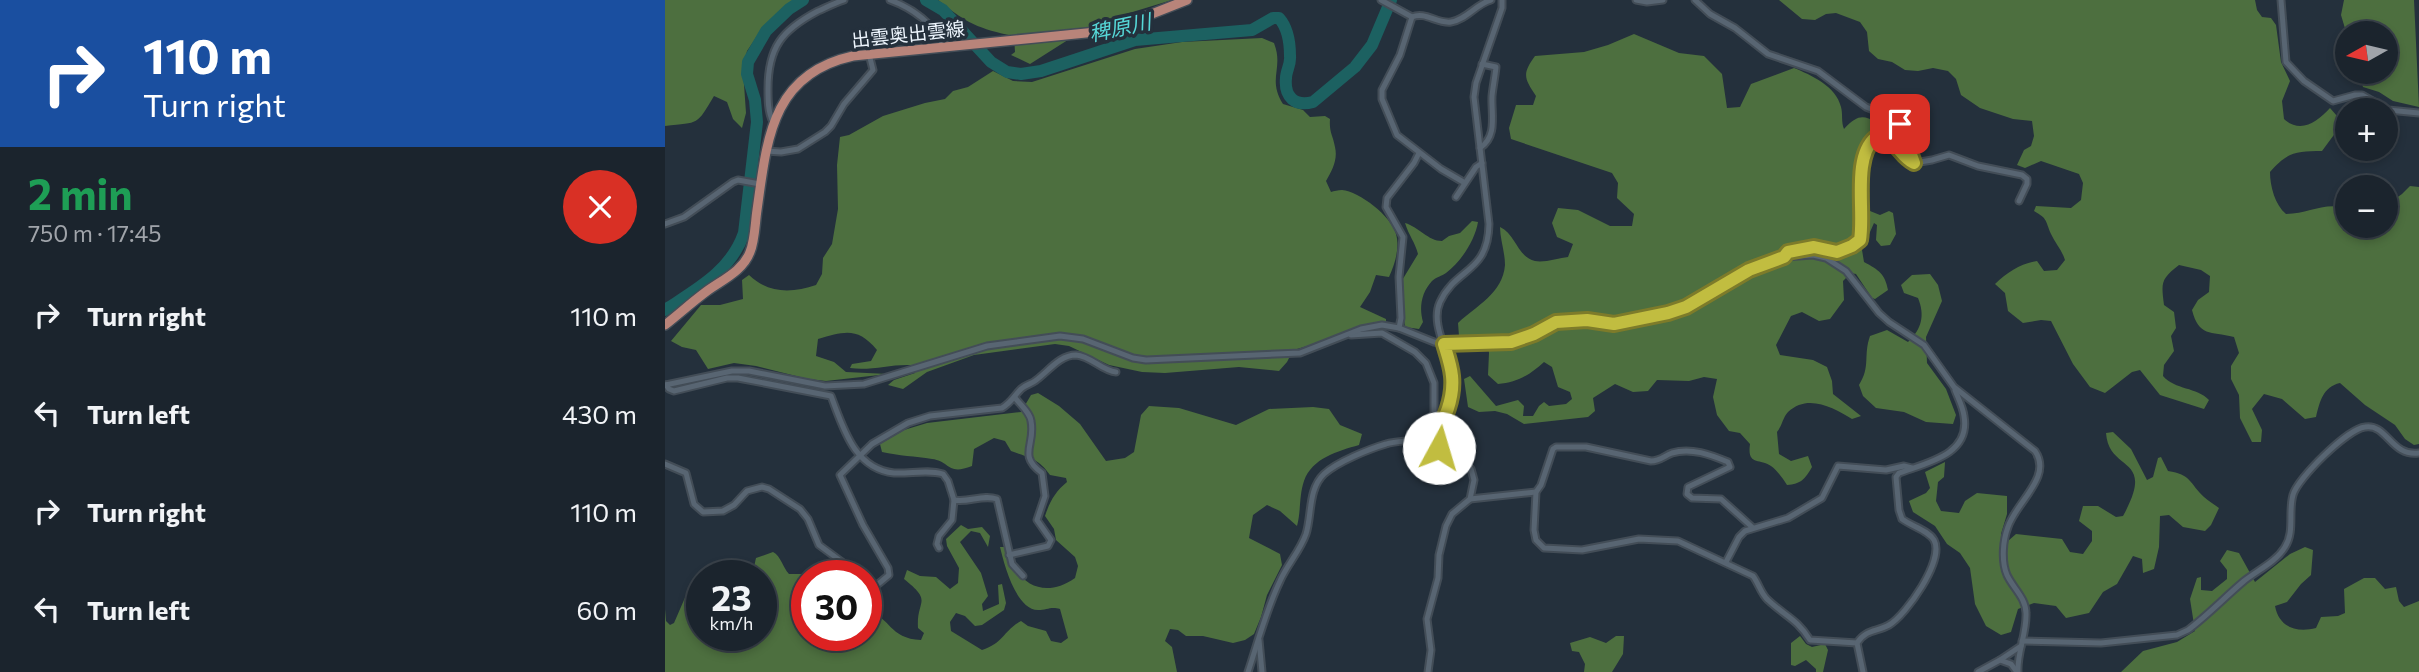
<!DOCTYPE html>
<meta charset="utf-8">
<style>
body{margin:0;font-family:Commissioner,"Noto Sans JP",sans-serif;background:#283039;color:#f1f3f6;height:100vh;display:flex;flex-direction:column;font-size:26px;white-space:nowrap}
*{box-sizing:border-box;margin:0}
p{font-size:23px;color:#a0a4aa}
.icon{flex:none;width:38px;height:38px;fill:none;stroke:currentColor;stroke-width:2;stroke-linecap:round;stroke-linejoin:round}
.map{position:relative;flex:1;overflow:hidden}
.details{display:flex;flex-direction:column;background:#1b242d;width:665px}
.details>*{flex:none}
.top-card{background:#1a4fa0;color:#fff;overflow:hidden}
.needle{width:46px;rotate:262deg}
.tools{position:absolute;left:1670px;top:21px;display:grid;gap:14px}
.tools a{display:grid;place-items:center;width:63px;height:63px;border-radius:50%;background:#1b242d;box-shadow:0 4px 10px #0003,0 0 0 2px #394149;font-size:35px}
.speed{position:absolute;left:21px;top:560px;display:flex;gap:14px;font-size:35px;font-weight:700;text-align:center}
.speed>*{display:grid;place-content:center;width:91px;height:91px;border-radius:50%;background:#1b242d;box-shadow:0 4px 10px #0003,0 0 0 2px #394149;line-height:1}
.speed small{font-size:18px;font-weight:400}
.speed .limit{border:10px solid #d22;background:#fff;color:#111}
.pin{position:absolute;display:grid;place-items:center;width:60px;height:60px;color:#fff;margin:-30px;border-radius:14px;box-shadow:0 4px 10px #0006}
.me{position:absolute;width:77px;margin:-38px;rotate:6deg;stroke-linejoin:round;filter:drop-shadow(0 0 5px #0008)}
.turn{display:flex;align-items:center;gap:24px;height:147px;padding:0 28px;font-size:32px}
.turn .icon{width:91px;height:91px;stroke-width:2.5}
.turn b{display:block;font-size:49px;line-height:60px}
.round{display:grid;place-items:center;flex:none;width:74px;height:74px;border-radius:37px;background:#283039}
.summary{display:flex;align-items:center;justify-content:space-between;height:119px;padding:0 28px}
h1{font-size:42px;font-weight:700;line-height:52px;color:#1e9e55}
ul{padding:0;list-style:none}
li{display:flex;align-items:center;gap:21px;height:98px;padding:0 28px}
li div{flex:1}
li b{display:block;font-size:26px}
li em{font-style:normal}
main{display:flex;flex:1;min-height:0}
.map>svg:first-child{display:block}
</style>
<main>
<section class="details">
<div class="top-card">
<div class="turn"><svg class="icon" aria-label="right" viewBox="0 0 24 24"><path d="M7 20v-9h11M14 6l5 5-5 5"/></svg><div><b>110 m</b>Turn right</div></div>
</div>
<div class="summary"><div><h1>2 min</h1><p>750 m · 17:45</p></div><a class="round" style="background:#d93025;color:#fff"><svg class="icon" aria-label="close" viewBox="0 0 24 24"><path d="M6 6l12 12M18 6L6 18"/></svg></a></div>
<ul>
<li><svg class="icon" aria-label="right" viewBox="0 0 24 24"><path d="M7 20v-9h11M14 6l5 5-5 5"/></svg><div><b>Turn right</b></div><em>110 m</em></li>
<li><svg class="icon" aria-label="left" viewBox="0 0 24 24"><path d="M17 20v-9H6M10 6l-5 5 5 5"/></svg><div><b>Turn left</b></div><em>430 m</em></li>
<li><svg class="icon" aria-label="right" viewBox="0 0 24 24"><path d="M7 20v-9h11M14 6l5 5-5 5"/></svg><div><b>Turn right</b></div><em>110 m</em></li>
<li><svg class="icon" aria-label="left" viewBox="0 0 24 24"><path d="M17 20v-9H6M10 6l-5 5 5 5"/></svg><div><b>Turn left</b></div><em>60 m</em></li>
</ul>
</section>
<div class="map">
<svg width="1754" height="672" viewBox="0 0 1754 672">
<rect width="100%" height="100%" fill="#24303c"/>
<g fill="#4d6f3f">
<path d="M0,0H130L99,26L82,51L78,70L81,113L77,128L68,119L62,102L49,96C31,126 35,122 0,126Z"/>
<path d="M273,0H507L428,24L365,64L346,55L350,52L349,36C314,29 301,23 273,0Z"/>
<path d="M1114,0H1590L1592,10L1597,17L1606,18L1611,25L1616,62L1625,81L1617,101L1619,119C1636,134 1652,122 1665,108L1672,116L1674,128L1657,151C1632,151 1622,152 1605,172C1605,186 1610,205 1621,214C1644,214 1657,202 1682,208V226H1720V206L1737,194L1745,186L1754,187V444L1749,445L1740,439L1730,425L1700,405L1675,383C1658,387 1655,401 1651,417L1640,419L1617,399L1599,394L1587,409L1597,430L1596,442H1587L1575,418L1574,395L1566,379V366L1574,353L1569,337C1545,331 1534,337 1527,310L1533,300L1544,292L1545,276L1536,270L1514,265C1496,279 1496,282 1499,305L1509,312L1511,328L1506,336L1509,351L1499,365L1498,376C1510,390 1532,387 1544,400L1539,409L1495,395L1475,370L1467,372L1440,393L1425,387L1408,364L1386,321L1376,320L1358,323L1343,311L1340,293L1330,284C1343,272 1355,264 1372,261L1379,271L1392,270L1400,260C1397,250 1390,243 1386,234C1380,220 1383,219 1369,211L1371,206L1406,208L1416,200L1418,183L1414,174L1376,161L1360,168L1352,165L1359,150L1366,146L1369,136L1367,121L1348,119L1315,108L1296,95L1291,79L1283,71L1268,68L1253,71L1240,70L1227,62L1213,59L1204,51L1202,32L1195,22L1171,13L1161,14L1150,20L1137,19Z"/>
<path d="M1679,0H1749L1754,107L1728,101L1714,92L1698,87L1693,72H1720V33H1682V35L1676,15Z"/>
<path d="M969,34L1014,53L1039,56L1057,74L1062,108L1075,107L1086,84L1129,68C1146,75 1171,86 1176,107C1178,114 1176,122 1179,129C1199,107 1204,121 1228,132L1227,138H1208L1199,144L1193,188L1205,211L1215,215L1224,211L1228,213L1231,234L1225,245L1216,246L1211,240L1212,225L1209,223L1197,250L1199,262C1214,270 1220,274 1223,290L1210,299L1207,298L1191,274L1186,273L1178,281L1179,300L1165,319L1154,321L1137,312L1126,316L1111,345L1115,355L1148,360L1162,367L1167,381L1168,394L1196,416L1187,419C1169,408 1143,393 1123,412C1118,417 1117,426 1112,432L1114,454L1126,461L1143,456L1147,467C1140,479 1136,484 1122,485C1118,479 1112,470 1106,466C1094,458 1082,466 1085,444L1075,433L1064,431L1052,415L1048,397L1052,379L1039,377L1024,381L992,380L983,391L968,392L950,384L928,398L930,411L923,417L859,424L842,414L830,411L814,412L803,407L799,379L805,376L831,406L853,400L859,406L858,416H868L874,406L879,402L884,406L901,404L907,399L905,392L893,387L887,367L879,362C866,374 852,383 833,384L823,375L824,353L822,338L794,336L793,323C811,306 838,293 840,265C840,252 835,239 835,227C851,234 852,257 870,261C879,263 894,258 903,257L908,244L892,237L887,223L893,208L913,210L945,226H967L969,214L952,198L953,183L947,173L846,139L844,128L851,105H868L871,96C859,78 857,74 870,56L919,52L943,45Z"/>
<path d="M597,38L609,43C619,69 602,78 618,104L638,110L645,117L660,116L665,119C664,133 668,135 670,147C673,160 667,170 661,181L666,192C669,191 673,190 677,190C694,191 727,217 731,234C735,248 730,264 724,277L711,275L705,292L695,307L721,319V323C688,324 660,343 628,350L622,362L614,371L574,367L500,373L477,372L444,365L404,346L390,344L309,355L262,372L238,389L223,385L229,380L250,373L246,365C225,364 206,371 185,368L187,364L206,361L212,350C193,327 180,331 153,339L151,356L169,362L181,372L223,374L161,381L143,379L91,366L69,363L43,369L31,350L17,347L6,341L36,305H55L78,299L77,280L84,275C104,294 127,293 151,285L157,274L158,258L167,244L173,209L172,165L175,137L184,135L218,116L260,103L280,99L288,91L303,87L328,71L348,81L367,82L470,49L517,42Z"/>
<path d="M807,221L813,222C810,240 796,262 781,273C777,276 771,277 767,281C756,293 754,308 758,322L754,329L740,327L736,297V282L753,254C750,242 744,236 740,223C754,227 763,241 777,241L784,236L795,233Z"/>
<path d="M1265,274L1273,285L1277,301L1261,337L1262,363L1281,389L1291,415L1288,424L1261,422L1239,412L1211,408L1198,396L1194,385C1206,366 1198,356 1205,336L1222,330L1243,342C1257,329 1260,315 1253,298L1239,293L1236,285L1247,275Z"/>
<path d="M373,393L394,406L415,424L441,461L460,458L469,452L476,415L484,406L514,408L571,425L604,409L648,407L664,409L675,425L697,434L694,445C673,451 647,458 639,481C634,495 636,512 632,526L615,511L602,505L588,515L584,538L615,554L617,565L602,595L596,617L589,634L580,640L568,643L538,636H521L513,630L505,629L500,641L507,647L512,672H0V609L1,621L5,625L9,623L22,593L37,581V635H96V576H87L91,558L108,552C116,556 118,568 124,574H145L151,576H142V635H201V610C225,616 224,639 256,640L259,633L253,628C251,599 269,603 239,579L242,570L255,576L271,577L285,589L293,583L294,568L282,546L281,539L296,525L303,529L317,527L325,536L323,547L315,533L306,531L295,542L316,573L323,596L317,604L318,611L334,604L333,585L337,584L341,603L339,610L317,625L310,626L300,616L291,613L285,622L286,631L317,650C339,643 338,631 356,621L363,626L381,631L386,641L396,643L403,638L395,609C386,606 382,610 373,610C351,610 339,564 335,547H340C350,582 377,601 410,578L413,566L410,557L391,540L389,529L380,516C385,501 390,492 402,482L401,478L385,475C373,458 364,458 346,451L340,441L329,438L309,449L307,466C282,476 285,461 267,459C250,456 234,456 217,452L215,444L239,430L262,423L356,412L366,395Z"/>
<path d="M1448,432L1466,449L1482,480L1488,477L1493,458L1496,457L1503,471C1526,474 1525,484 1539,497C1543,501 1549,504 1554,508L1546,525L1540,531L1518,527L1504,515L1495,516L1494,547L1489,569L1478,573L1477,559L1468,556L1452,584L1438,592L1424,613L1401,618L1391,606L1369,603L1353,609L1346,632L1336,635L1321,626L1310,604L1305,568L1295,553L1282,544L1270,526L1248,512L1244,501L1261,493L1265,488L1260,472L1280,462L1279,477L1273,482L1271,501L1276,511L1294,513L1300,501L1312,493L1342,496V514L1336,534L1343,541L1351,534L1397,539L1405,552L1418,554L1427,541V531L1414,521L1418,506H1433L1451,517L1458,516C1492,454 1444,474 1441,433Z"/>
<path d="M1640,547L1648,550L1646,575L1636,584L1622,602L1610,606C1614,627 1631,633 1651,628L1656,617L1673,616L1680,613L1679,589L1699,578H1710L1720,589L1731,587L1734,601L1739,607L1754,601V672H1456L1478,651L1512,642L1530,631L1525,599L1532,578L1536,577V590L1547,591L1562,579V570L1555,561L1562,550L1574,553L1590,582L1625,554Z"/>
<path d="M951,636H959L958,654L947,672H919L920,664L914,652L907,651L905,643L925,637L941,643Z"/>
<path d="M1135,636L1141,644L1147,647L1160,644L1163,650L1158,672H1151V669L1141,660L1130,666L1126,665V643Z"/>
</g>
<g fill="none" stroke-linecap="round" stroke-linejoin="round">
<g stroke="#1c6161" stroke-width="12">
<path d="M261,0L278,10L326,62L342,72L356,74L376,71L470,40L587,30L608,18H614C623,28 625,43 625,56C626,64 621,71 621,78C619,97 630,107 648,102L690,67L707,45L726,0"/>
<path d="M0,310C32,289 66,271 79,233L92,122L90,100L82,74L83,62L101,31L124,9L138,0"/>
</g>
<defs>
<g id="street">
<path d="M225,0C247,8 270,24 279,47"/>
<path d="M716,0L747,17C760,11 772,24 786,22C801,20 811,4 826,0"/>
<path d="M971,0L982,2L998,0"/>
<path d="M1030,0L1045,14L1070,28L1103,54L1153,71L1201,107L1231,119L1235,124L1236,133L1246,150L1249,163"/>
<path d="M1616,0L1621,62L1639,81L1668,101L1690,95H1697L1723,110L1754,113"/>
<path d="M747,17L735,55L717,90V99L732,135L776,169L800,183"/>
<path d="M108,122C103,112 103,100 103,89C103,47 117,30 153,11C162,7 170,3 179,0"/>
<path d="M815,148C833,136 826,114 827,96C828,86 830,77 831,67L817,64"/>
<path d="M101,151L116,152L133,149L160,132L166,126L179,104L208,70L204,54"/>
<path d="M791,197L811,167L817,163"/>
<path d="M0,224L19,217L68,182L73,180L95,184"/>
<path d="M1119,257C1133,240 1152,253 1169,252C1179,252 1188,246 1195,240L1199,153L1203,144L1210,138L1228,142L1244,160L1249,163L1267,160L1284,155L1313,166L1357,175L1362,179V184L1354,201"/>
<path d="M734,328L736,318L734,277L738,237L721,207L722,198L749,163L754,153"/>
<path d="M686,335L717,333L750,352L761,363L769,383V419L765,437L783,454L800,463L806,469L809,480L805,499L787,514L781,526L774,555L773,578L762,619L766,650L763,672"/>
<path d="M0,385L67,371H84L160,386L199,384L322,346L395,336L418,339L468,358L481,360L635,353L696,329L717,325L734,328L769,342L788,345L846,342L869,334L891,322L922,320L949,323L1003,313L1021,307L1098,263L1119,257L1148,255L1161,258L1181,271L1214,313L1224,322L1259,345L1289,387L1370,451C1388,477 1351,502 1343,527C1338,540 1336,561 1342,575C1348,588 1361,598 1361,613C1362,633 1352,652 1353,672"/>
<path d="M1,385L4,389L9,391L62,378H73L166,396C178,427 189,469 229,473C245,474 263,469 278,474L283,481L289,500C303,503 318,494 332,499L347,564L358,576"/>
<path d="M0,464L21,473L29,504L38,512L58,511L69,505L82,491L97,487L104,489L135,509L143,519L154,545L196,576"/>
<path d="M805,499L871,492"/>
<path d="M1087,527L1056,499L1027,498L1022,494L1023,487L1065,467L1063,462C1046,455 1026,447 1007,453C999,456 995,461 986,461L921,447H891L888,449L876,485L871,492L869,530L871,540L879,548L917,550L974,539L1013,541L1088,576C1094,584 1096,594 1103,600C1121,617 1131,618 1145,640L1192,643"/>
<path d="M274,548L272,544L274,536L287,520L289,500"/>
<path d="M344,555L383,546L386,540L372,520L380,496L377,473C352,455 371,445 366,421C365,413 356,405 350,398"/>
<path d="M1061,562L1074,537L1080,531L1123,518L1157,498L1173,466L1221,470L1239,466L1247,468"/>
<path d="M201,581L212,585L224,575L223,568L198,525L175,475L207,444L243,423L265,416L337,408C346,403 349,396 356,389C360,385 366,384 370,381C383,372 394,355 411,355C426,356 437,371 451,372"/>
<path d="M594,640L597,672"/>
<path d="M1357,641L1436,643L1512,635L1523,630C1543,615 1560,597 1579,581C1593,570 1611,562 1620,547C1630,532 1623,512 1628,495C1632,479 1682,429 1700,427C1722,423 1726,457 1754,453"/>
<path d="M1335,660L1356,646"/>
<path d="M583,672C593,642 601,610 615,581C622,565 635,551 641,534C647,515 643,489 659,474C672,462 704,449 721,444C739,438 765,445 775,426C783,411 789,392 787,375C784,352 765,324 775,302C791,267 823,274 824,224L809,97L811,83L837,8V0"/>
<path d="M1198,672L1192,643C1201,629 1212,632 1224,625C1241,615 1280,560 1269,540C1263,530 1246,526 1237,519L1234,510L1231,477L1234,473C1261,463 1306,455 1299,416C1298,407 1293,398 1290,390"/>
<path d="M1313,672L1335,660L1346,664L1352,672"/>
</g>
<path id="primary" d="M0,325C14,314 27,302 42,291C57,280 78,271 85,252C90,240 90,223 92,210C102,140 106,74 188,56L431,32L464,23L522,0"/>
</defs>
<use href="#street" stroke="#434d57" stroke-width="9"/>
<use href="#primary" stroke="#434d57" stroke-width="12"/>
<use href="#street" stroke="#586572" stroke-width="5"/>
<use href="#primary" stroke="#b8847a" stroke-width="9"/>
</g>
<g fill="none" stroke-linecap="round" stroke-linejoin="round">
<defs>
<path id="route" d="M774,448L765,436C781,425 789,395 787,376C786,365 782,354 779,344L846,342L869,334L891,322L922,320L949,324L1003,313L1021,307L1084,270L1119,257L1123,252L1149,247L1172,252L1187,246L1195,240C1200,211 1187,158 1210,138C1236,141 1232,154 1249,163L1235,124"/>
</defs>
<use href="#route" stroke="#7d7b2a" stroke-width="18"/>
<use href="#route" stroke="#c1bd40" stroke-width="12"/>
</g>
<g text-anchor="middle" stroke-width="7" stroke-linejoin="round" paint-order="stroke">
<g font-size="19" fill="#ecf4fc" stroke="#24303c">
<text transform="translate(243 34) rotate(-6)" y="7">出雲奥出雲線</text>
</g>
<g font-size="21" font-style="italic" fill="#56d8d8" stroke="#24303c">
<text transform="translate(455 28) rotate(-12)" y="7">稗原川</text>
</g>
</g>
</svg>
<div class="tools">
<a><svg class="needle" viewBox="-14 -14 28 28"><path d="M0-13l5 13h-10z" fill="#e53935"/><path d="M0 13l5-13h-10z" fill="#a0a4aa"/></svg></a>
<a>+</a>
<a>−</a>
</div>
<div class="speed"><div>23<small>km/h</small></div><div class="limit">30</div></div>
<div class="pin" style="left:1235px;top:124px;background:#d93025"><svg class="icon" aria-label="arrive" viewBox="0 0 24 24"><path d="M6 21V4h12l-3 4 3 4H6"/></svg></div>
<svg class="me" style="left:774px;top:448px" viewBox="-20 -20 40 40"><circle r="19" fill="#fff"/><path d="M0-13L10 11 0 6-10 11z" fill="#c1bd40"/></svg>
</div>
</main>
